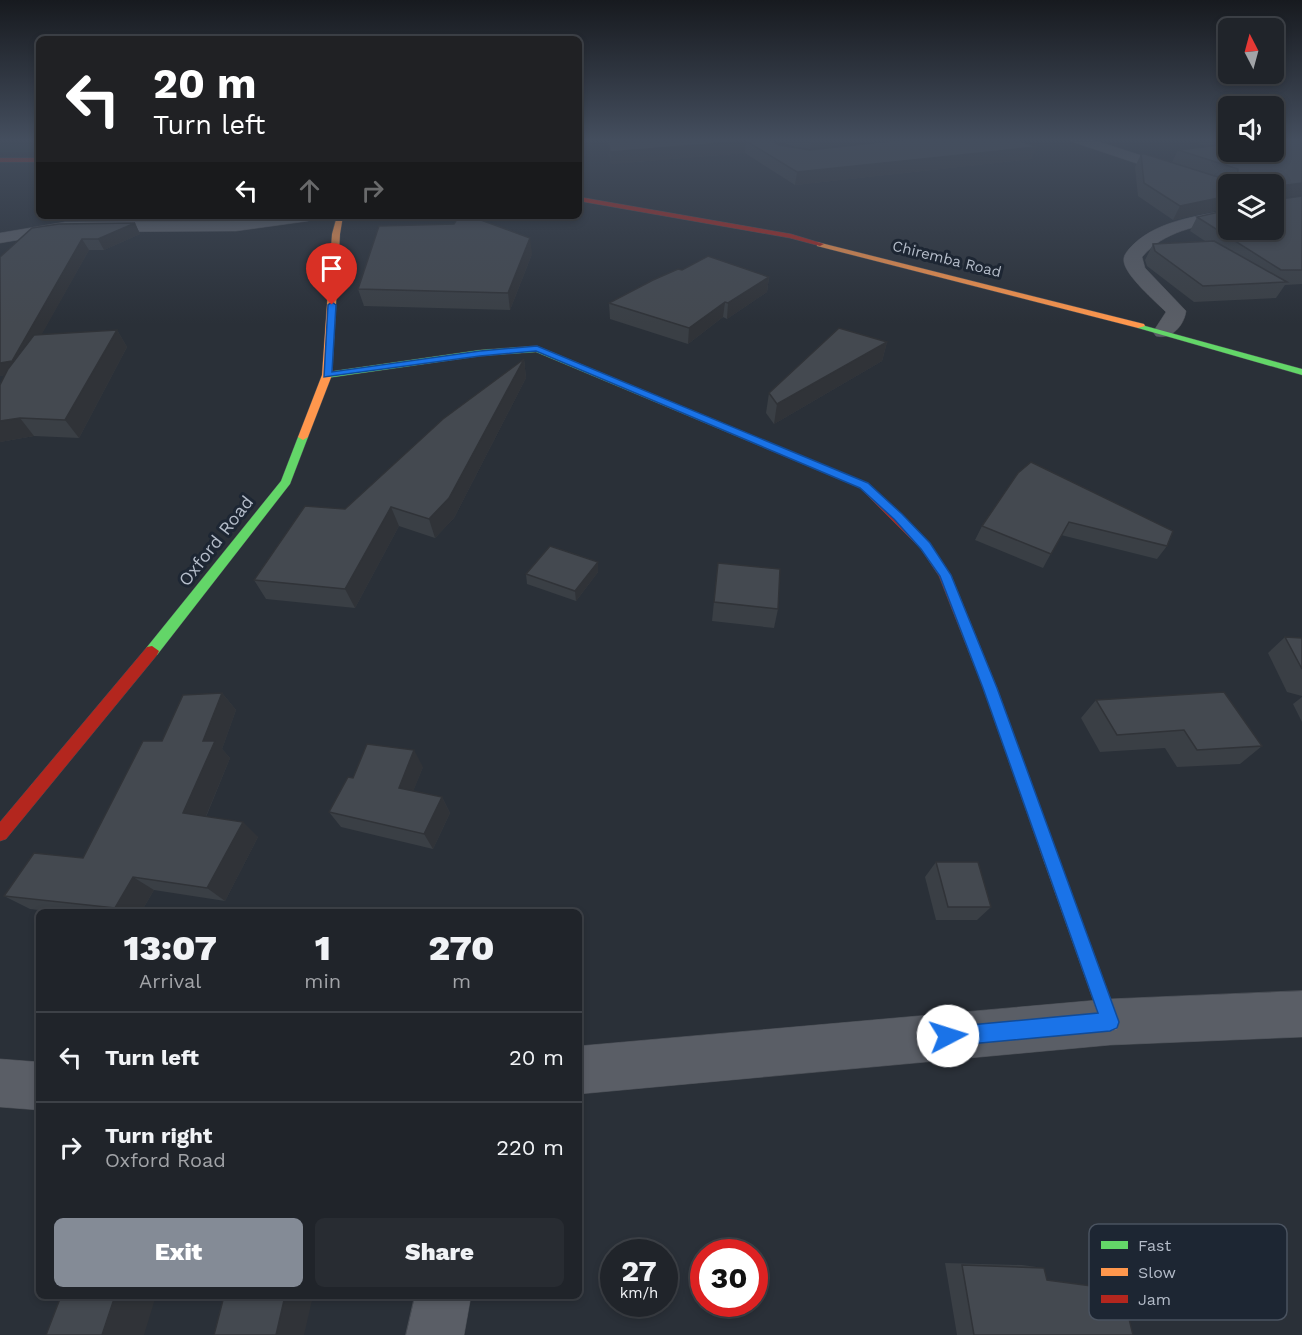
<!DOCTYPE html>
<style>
body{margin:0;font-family:"Work Sans",sans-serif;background:#282c32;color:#f1f3f6;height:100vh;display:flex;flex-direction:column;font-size:22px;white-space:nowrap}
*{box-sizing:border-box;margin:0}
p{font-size:20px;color:#a2a4a8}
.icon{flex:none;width:33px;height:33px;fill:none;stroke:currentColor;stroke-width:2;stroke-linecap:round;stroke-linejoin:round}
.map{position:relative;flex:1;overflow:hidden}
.panel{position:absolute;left:36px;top:909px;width:546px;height:390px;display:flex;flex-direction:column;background:#20242a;border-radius:9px;box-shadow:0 3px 9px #0003,0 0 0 2px #3d4147}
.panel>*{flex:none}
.hud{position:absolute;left:36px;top:36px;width:546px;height:183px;border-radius:9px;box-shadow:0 3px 9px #0003,0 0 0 2px #3d4147;background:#202124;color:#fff;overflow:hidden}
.needle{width:39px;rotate:354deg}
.fabs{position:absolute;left:1218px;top:18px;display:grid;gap:12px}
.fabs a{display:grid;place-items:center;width:66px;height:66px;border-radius:9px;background:#20242a;box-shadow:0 3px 9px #0003,0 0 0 2px #3d4147;font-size:30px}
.speed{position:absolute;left:600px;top:1239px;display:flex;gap:12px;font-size:30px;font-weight:700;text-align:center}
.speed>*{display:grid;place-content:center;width:78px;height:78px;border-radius:50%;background:#20242a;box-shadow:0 3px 9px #0003,0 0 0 2px #3d4147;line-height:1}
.speed small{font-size:15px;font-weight:400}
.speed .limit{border:9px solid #d22;background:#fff;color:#111}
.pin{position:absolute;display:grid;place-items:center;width:51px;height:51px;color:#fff;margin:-62px -26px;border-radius:50% 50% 50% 0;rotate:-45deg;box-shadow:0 0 6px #0007}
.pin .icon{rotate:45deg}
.me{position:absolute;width:66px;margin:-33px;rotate:85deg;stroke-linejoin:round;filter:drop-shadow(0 0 4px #0008)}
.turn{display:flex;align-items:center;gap:21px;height:126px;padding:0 18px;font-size:27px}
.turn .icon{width:78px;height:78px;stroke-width:2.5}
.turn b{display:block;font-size:42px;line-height:51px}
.lanes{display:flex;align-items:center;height:57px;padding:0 18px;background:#0003;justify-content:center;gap:30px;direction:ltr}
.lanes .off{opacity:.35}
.eta{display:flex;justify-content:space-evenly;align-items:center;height:102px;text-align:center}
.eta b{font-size:36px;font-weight:800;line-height:42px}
.cta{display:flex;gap:12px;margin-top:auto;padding:12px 18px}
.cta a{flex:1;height:69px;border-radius:9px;background:#848b96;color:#fff;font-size:24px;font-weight:800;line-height:69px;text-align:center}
.cta a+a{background:#282c32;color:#f1f3f6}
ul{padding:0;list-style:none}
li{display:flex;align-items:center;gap:18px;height:90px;padding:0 18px;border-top:2px solid #3d4147}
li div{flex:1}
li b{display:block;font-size:22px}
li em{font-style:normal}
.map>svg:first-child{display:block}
</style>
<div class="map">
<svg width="1302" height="1335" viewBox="0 0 1302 1335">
<rect width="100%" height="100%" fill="#2a3038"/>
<rect fill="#273a3e" x="0" y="138" width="39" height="14"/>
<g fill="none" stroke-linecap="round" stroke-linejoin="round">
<defs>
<g id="street">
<path d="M1068,138H1087L1230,184L1228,194L1070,141Z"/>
<path d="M1228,210V220C1197,226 1164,231 1142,257L1145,268L1186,311C1184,326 1171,340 1156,336L1153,332L1166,312C1155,301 1126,276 1124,262C1123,256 1126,253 1129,249C1154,221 1194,217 1228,210Z"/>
<path d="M272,216H316L308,221L236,231L65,232L0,243V233L65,222L236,221Z"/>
<path d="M1302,991V1037L1110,1045L579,1094V1046L1110,999Z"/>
<path d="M0,1059L39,1062V1110L0,1107Z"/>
<path d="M415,1296H471L464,1335H406Z"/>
</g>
<g id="fast">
<path d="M1138,324L1302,369V375L1138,328Z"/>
<path d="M537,346L773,444L774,446L769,449L765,448L536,352L480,356L327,378L322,375L327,372L480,350Z"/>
<path d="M303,434L308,437L290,484L157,655H147L145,651L147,647L281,481L298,437Z"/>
</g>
<g id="slow">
<path d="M337,216H343L340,234L332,375L308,437L303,440L298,437L322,375L332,234Z"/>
<path d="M817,242L1144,324L1145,326L1138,328L817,246Z"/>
<path d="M1048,842L1054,845L1056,850L1119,1022L1117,1029L1110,1031L1103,1029L1101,1022L1040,850L1042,845Z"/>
</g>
<g id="jam">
<rect x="0" y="158" width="39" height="4"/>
<path d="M579,197L791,234L824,244L820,246L790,238L579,201Z"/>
<path d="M769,443L868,484L929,543L951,575L997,688L1056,850L1054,855L1048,858L1042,855L1040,850L983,688L939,576L921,549L860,488L765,448L764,446Z"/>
<path d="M152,646L159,651L157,655L6,839L0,841V822L147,647Z"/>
</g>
</defs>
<use href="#street" stroke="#484c53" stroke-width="1"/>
<use href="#fast" stroke="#484c53" stroke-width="1"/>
<use href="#slow" stroke="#484c53" stroke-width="1"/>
<use href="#jam" stroke="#484c53" stroke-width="1"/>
<use href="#street" fill="#5a5e66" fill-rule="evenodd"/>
<use href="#fast" fill="#63d668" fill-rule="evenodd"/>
<use href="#slow" fill="#ff974d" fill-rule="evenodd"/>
<use href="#jam" fill="#b3261e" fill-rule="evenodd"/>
</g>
<g fill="#3a3f45">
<path d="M579,138H899L810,149L796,147L769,138L779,145L810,150L1032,159L795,185L745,153L611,164L607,138L579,141Z"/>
<path d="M1184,138H1228V152L1281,199L1302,196V284L1285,285L1276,298L1194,302L1147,266L1145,260L1153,244L1205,241L1190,231L1197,217L1274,230L1228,184V208L1173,220L1138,196L1135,167L1141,154L1172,162L1178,150L1208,147Z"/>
<path d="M54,216H181L174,219L57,221Z"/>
<path d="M135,223L140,234L104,250H89L41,335L117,330L127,347L79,438L34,436L0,442L5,375L0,376V257Z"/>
<path d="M532,254L510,310L364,306L358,289Z"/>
<path d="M682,270L769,277L767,292L727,319L723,317L688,344L610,319L609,303Z"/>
<path d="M887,342L882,361L774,424L766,413L769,393Z"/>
<path d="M524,359L526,378L454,518L435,538L399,526L355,608L266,599L254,580L345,509Z"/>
<path d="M1018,473L1167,546L1157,559L1061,535L1043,568L975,540L982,526Z"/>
<path d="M718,563L778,609L774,628L712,621Z"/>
<path d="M598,572L576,601L527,584L526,574Z"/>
<path d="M1285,637L1302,638V696L1287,692L1268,653Z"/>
<path d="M222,693L236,710L222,749L230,758L206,817L258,837L225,901L154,890L141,912H55L30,909L4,896L83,858L162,741Z"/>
<path d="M1302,697V722L1293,704Z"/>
<path d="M1096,700L1262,746L1240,764L1177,767L1165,748L1100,752L1081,718Z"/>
<path d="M423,767L413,791L442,797L450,813L433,849L341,827L329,812L353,778Z"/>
<path d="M936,862L991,907L977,920H936L925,877Z"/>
<path d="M945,1263L1022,1265L1044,1268L1047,1280L1122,1290L1133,1335H957Z"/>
</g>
<g fill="#303338">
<path d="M579,138H607L579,141Z"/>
<path d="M812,138H899L810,149Z"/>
<path d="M746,141L745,153L611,164L610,152Z"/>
<path d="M1036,147L1032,159L795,185L797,172Z"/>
<path d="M1302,183V195L1274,199L1280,186Z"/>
<path d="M1228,196V208L1173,220L1180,206Z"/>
<path d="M172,216H181L174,219Z"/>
<path d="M135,223L140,234L104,250L98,239Z"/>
<path d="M530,238L532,254L510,310L508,293Z"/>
<path d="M82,239L89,250L20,373L0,376V363Z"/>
<path d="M769,277L767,292L727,319L728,303Z"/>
<path d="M725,302L723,317L688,344L689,328Z"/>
<path d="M117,330L127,347L79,438L65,420Z"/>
<path d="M887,342L882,361L774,424L777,404Z"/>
<path d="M524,359L526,378L454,518L435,538L429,519Z"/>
<path d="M20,418L34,436L0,442V421Z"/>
<path d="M391,507L399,526L355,608L345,589Z"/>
<path d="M598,562V572L576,601L575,591Z"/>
<path d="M222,693L236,710L222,749L230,758L201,828L183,813L203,741Z"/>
<path d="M414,750L423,767L408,804L399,788Z"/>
<path d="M442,797L450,813L433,849L424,834Z"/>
<path d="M243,822L258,837L225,901L207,888Z"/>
<path d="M133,877L154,890L141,912H121L115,908Z"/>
<path d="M115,1296H156L144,1335H102Z"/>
<path d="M285,1296H313L304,1335H276Z"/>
</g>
<g fill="#444950" stroke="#303338" stroke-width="1.5">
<path d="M608,138H768L779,145L810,150L918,138H1014L1036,147L797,172L746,141L610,152Z"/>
<path d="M1274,138H1302V183L1280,186L1281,199L1302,196V270H1281L1197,217L1228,210V230H1274V184H1228V196L1180,206L1144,183L1141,154H1145L1237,183L1238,169L1178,150L1228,144V152H1274Z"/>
<path d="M459,216H470L530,238L508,293L358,289L379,226L454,224Z"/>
<path d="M135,223L98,239H82L12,361L0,363V257L32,228L59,224Z"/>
<path d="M1214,241L1287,282L1203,286L1155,251L1153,244Z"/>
<path d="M708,256L769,277L728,303L725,302L689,328L609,303L653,280L678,269L682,270Z"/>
<path d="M839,328L887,342L777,404L769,393Z"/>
<path d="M117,330L65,420L20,418L0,421V385L8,369L34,335Z"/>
<path d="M524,359L449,498L429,519L391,507L345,589L254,580L305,506L345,509L443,419Z"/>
<path d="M1031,462L1173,531L1167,546L1069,522L1051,554L982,526L1018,473Z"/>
<path d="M550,546L598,562L575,591L526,574Z"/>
<path d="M718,563L780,569L778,609L714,602Z"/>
<path d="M1285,637L1302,638V669Z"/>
<path d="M1224,692L1262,746L1197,750L1184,730L1117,735L1096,700Z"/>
<path d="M222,693L203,741H215L183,813L243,822L207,888L133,877L115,908L4,896L34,853L83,858L143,741H162L183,695Z"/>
<path d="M367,744L414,750L399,788L442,797L424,834L329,812L348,777L353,778Z"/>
<path d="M936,862H978L991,907H948Z"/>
<path d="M962,1265L1044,1268L1047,1280L1122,1290L1133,1335H974Z"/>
<path d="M61,1296H115L102,1335H46Z"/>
<path d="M224,1296H285L276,1335H214Z"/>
</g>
<linearGradient id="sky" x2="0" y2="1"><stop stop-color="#171a1f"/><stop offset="0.43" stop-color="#444e5e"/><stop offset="1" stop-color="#444e5e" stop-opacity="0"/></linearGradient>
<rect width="1302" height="324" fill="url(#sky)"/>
<path fill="#1a73e8" stroke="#114b97" stroke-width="1.5" d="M332,302L336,305L332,372L480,351L537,346L868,483L902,514L930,543L951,575L997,688L1119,1022L1117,1028L1110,1031L948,1046L942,1043L939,1036L942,1029L948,1027L1098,1013L983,688L940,576L921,549L894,519L860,488L536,351L480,356L324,377L328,305Z"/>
<g text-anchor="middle" stroke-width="6" stroke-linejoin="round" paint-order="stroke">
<g font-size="15" fill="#b4bcc9" stroke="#1d2633">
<text transform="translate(947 259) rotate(14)" y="5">Chiremba Road</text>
</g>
<g font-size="18" fill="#b4bcc9" stroke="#1d2633">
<text transform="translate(216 541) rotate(-52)" y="6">Oxford Road</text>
</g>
</g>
<rect x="1089" y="1224" width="198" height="96" rx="9" fill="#1d2633" stroke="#4a5360" stroke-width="1.5"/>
<rect x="1101" y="1241" width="27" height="8" fill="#63d668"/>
<rect x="1101" y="1268" width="27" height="8" fill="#ff974d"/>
<rect x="1101" y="1295" width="27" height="8" fill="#b3261e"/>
<g font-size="16" fill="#b4bcc9">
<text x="1138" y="1251">Fast</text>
<text x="1138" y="1278">Slow</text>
<text x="1138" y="1305">Jam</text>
</g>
</svg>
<div class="fabs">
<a><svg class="needle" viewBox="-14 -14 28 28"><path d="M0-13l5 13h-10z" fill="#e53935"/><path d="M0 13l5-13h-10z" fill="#a2a4a8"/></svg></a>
<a><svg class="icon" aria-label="sound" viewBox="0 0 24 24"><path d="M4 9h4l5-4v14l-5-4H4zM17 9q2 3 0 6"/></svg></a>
<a><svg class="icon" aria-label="layers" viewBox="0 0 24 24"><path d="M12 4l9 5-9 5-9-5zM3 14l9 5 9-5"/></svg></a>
</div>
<div class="speed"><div>27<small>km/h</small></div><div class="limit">30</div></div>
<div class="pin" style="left:332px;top:305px;background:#d93025"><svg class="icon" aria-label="arrive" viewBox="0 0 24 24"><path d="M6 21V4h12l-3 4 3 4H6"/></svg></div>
<svg class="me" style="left:948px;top:1036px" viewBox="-20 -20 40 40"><circle r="19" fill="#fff"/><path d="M0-13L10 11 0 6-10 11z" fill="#1a73e8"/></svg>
<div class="hud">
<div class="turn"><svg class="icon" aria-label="left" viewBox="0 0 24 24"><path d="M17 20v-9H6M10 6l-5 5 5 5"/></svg><div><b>20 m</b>Turn left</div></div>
<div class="lanes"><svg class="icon" aria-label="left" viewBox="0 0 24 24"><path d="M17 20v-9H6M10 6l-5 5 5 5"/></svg><svg class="icon off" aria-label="ahead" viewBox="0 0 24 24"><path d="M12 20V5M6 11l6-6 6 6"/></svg><svg class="icon off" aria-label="right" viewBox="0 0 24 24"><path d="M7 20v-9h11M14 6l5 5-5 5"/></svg></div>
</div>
<section class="panel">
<div class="eta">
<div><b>13:07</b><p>Arrival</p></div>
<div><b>1</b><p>min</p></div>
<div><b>270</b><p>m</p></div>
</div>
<ul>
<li><svg class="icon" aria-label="left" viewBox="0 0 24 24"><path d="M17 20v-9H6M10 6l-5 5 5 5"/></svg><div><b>Turn left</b></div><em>20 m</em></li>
<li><svg class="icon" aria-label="right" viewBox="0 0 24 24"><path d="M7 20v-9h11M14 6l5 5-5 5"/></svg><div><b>Turn right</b><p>Oxford Road</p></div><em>220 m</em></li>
</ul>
<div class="cta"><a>Exit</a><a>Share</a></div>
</section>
</div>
